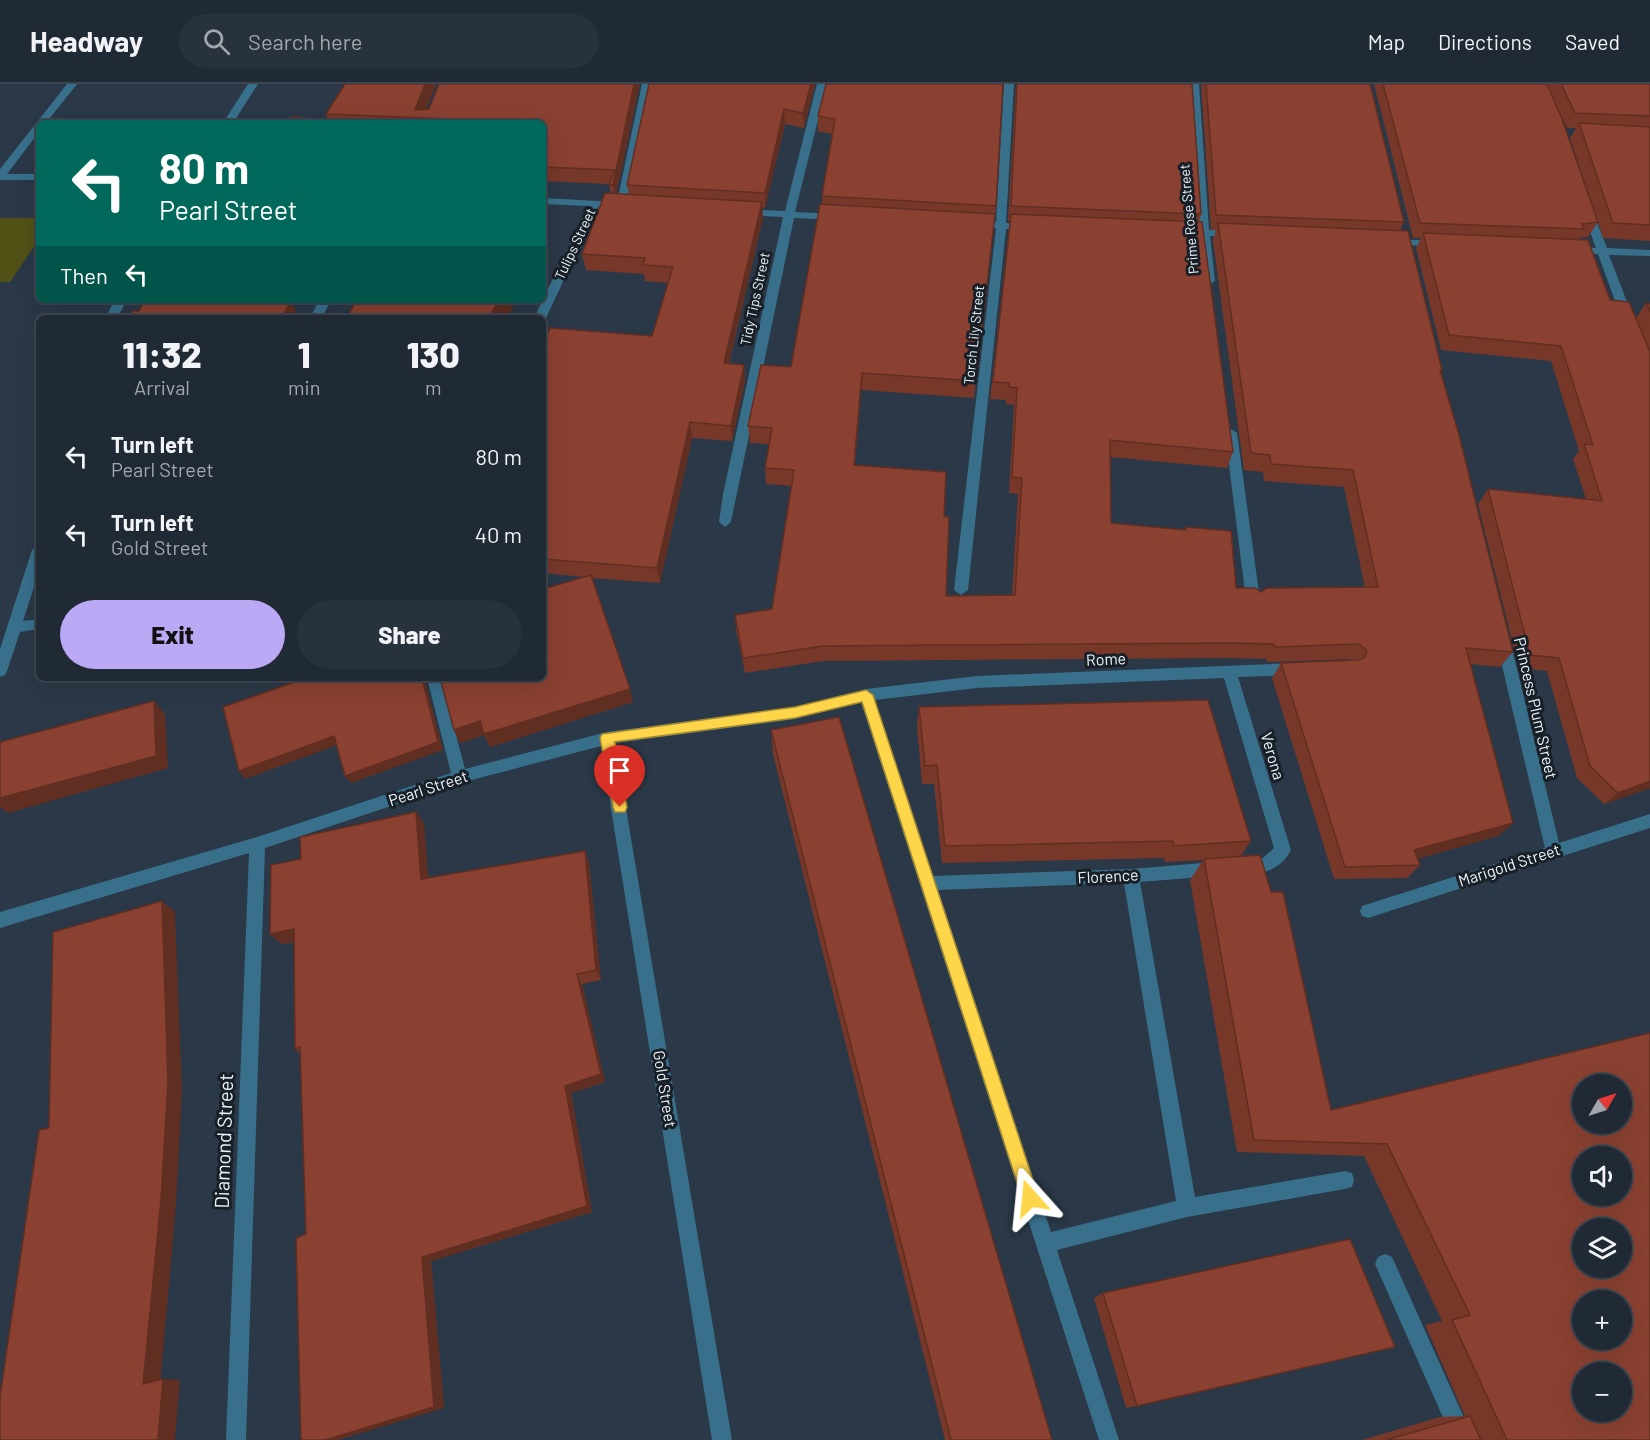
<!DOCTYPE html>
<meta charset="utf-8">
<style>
body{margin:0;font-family:Barlow,sans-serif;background:#28323d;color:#f1f3f6;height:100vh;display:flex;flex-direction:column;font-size:22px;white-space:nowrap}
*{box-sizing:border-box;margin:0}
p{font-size:20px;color:#a2a7ad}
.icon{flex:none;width:33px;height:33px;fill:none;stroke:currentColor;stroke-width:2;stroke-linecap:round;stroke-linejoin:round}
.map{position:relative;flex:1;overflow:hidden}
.drawer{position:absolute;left:36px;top:231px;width:510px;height:366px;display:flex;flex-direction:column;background:#202a35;border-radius:9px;box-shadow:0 6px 24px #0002,0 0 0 2px #3d4650}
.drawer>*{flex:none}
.top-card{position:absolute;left:36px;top:36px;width:510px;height:183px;border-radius:9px;box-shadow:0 6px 24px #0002,0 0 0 2px #3d4650;background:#00695c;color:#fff;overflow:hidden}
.needle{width:39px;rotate:51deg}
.buttons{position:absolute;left:1572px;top:990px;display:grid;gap:12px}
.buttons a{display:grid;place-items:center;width:60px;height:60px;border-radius:50%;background:#202a35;box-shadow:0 6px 24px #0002,0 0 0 2px #3d4650;font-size:30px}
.pin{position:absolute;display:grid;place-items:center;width:51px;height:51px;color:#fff;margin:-62px -26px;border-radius:50% 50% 50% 0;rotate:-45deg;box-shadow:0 0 6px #0007}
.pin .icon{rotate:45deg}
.me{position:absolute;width:66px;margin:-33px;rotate:342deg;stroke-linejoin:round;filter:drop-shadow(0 0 4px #0008)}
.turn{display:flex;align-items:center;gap:21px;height:126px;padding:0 24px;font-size:27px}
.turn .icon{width:78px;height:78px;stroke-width:2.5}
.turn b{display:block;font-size:42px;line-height:51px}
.then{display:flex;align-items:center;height:57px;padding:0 24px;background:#0003;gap:12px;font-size:22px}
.eta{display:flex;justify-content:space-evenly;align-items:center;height:102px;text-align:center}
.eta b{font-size:36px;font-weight:800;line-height:42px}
.button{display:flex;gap:12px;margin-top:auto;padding:12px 24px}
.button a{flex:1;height:69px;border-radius:36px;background:#bca9f5;color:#111;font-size:24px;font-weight:800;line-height:69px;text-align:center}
.button a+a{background:#28323d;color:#f1f3f6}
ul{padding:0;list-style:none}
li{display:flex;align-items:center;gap:18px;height:78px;padding:0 24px}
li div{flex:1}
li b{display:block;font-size:22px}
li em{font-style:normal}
header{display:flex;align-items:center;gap:36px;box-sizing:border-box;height:84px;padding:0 30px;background:#202a35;border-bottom:2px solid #3d4650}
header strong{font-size:28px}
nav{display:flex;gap:33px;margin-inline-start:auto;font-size:21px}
.search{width:420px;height:54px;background:#28323d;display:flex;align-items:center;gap:15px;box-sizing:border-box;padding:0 21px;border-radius:33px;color:#a2a7ad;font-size:22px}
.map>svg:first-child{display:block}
</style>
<header>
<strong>Headway</strong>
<div class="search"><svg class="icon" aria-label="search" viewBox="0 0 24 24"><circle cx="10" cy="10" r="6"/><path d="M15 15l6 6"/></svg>Search here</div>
<nav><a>Map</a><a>Directions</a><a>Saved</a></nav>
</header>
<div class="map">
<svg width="1650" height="1356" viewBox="0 0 1650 1356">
<rect width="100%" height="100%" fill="#2a3847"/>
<path fill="#505216" d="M0,134H39V155L10,198H0Z"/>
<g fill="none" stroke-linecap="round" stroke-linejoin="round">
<g fill="#38708c" fill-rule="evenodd">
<path d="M67,0H77L46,39H39V48L7,90H39V96H0V85Z"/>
<path d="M248,0H258L233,39H223Z"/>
<path d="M642,0H652L626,121L621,124L598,123L546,234L543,237V234H534L588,122L543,120V114L617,118Z"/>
<path d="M817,0H827L795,128L837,130L842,133L837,136L794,134L731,438L725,443L719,438L723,410L783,133L744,131L739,128L744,125L785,127Z"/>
<path d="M1004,0H1014L1006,139L1028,140L1033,143L1028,146L1006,145L968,506L961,511L954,506L996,144L974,143L969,140L974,137L996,138Z"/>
<path d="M1189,0H1199L1209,146L1235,147L1240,150L1235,153L1210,152L1215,197L1210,200L1205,197L1199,152L1184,151L1179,148L1184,145H1199Z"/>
<path d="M1587,123L1592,126L1607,164L1650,166V172L1609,171L1634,236L1632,239H1624L1622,236L1598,170L1574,169L1569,166L1574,163L1596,164L1582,126Z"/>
<path d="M1391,155L1439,157L1444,160L1439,163L1387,160L1386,158Z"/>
<path d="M115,216H127L117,234H105Z"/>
<path d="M319,216H331L322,234H310Z"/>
<path d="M1231,345L1237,349L1260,516L1253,521L1246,516L1225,349Z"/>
<path d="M39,461V487L23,537L39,535V545L20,548L7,587L5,591L0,593V565L32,466Z"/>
<path d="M1503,550L1510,556L1559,759L1650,730V744L1368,834L1362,832L1360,827L1362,822L1368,820L1545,764L1496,556Z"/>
<path d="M1297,579L1302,581L1304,585L1302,589L1297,591L1238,593L1291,766C1282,785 1259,794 1239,787L1237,782L1239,777L1263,774L1274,764L1224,594L977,604L875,616L933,792L1131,785L1215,778L1221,780L1223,785L1221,790L1215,792L1140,798L1195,1113L1345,1087L1352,1089L1354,1096L1352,1103L1345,1105L1187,1133L1057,1166L1119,1356H1099L861,618L795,635L615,659L732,1356H712L601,662L460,699L265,764L246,1356H226L249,769L0,844V828L257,753L451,689L427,594H441L465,685L607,648L795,623L866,605L977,592ZM1124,799L1176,1117L1051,1148L938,806Z"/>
<path d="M1385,1170L1392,1173L1474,1356H1453L1375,1180L1378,1173Z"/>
</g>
</g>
<g fill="#77382a" fill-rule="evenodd">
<path d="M345,0H436L426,25L640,0L616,110L629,111L627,101L649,0H815L804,44L785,40L765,124L762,123L763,134L729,280L744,281L745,297L732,357L692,354L660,499L592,494L633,618L490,663L484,651L460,659L454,646L585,493L543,489V262L652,252L668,199L645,197L644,190L586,186L582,170L611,110L609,100L543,97V39H289L328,37L326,30Z"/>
<path d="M826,0L996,122L974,314L861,306L855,381L944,433L946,512L1012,511L1018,410L1009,409L1014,321L1006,320V316L990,315L1010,137H1008L1016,0H1192L1201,130L1199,138L1233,368L1227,384L1110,373L1111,439L1185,446L1186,443L1236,504L1261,508L1365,504L1344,403L1264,397L1263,388L1244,386L1213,156L1216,146H1211L1201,0H1370L1404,138L1400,147L1442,286L1441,289L1513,568L1500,583L1470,580L1513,739L1498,752L1417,775L1420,781L1407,794L1334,795L1272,594L1281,579L1351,576L1349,575L1267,578L1266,575L1223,574L823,577L745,589L736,546L735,531L772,525L791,402L766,400L765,384L769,360L750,359L748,342L791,283L822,120V112L832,50L818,47V32Z"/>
<path d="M1374,0H1650V157L1603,154L1598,138L1588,153L1578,154L1577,156L1610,216L1636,234L1646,219L1650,220V704L1604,720L1577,694L1547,587L1519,584L1478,420L1488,405L1586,415L1573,375L1579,367L1551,277L1441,266L1416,164L1421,154H1413ZM1560,29L1567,44H1576L1570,54L1598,138Z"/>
<path d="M919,623L1251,757L1240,773L1331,1026L1650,949V1356H1362L1440,1333L1465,1332L1425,1241L1442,1237L1364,1072L1237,1068L1190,796L1203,776L1165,778L1164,774L942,779L934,700H922L917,642Z"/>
<path d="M771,646L1052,1356H945L773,670Z"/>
<path d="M416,728L424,740L428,794L585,767L589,779L601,896L582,900L605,998L571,1009L592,1128L431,1177L444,1324L306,1150L300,969L295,965L294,858L282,860L270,850L301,775Z"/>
<path d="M1103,1209L1137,1322L1126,1324L1094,1214Z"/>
</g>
<g fill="#612e22">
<path d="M425,0H436L422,34L415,26Z"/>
<path d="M634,0H640L615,116L613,101Z"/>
<path d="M811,0H815L804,44L803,29Z"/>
<path d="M784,25L785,40L765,124V109Z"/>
<path d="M762,118L763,134L725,295L724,279Z"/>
<path d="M281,216H297L293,222L298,231L296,234H282Z"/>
<path d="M498,216H516L507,234H489Z"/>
<path d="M744,281L745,297L732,357L731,342Z"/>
<path d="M862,289L861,306L853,398L854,381Z"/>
<path d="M690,338L692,354L660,499L657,484Z"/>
<path d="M422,594H424L427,604L443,666L351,699L345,692Z"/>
<path d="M630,605L633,618L490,663L484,651L460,659L454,646L480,637Z"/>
<path d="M154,617L165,630L168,684L8,729L0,723V714Z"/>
<path d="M334,652L340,660L245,695L239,687Z"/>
<path d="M1650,697V704L1604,720L1618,709Z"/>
<path d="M416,728L424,740L429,806L421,795Z"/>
<path d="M1513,739L1498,752L1402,779L1414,766Z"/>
<path d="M585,767L589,779L601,896L596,886Z"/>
<path d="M162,817L175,828L182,1006L176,1121L160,1301L143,1300Z"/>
<path d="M294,845L305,856L282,860L270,850Z"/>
<path d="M577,890L582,900L605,998L571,1009L592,1128L431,1177L444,1324L338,1356H325L422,1173L565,1002Z"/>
<path d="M163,1295L180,1296L175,1356H158Z"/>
</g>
<g fill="#8a4131" stroke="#612e22" stroke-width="1.5" fill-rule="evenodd">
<path d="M345,0H425L415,26L429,25L439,0H634L613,101L609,100L615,86L543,83V39H446L447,35L326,30Z"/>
<path d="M649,0H811L803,29L784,25L765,109L627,101Z"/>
<path d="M826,0H1003L996,122L822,112L835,35L818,32Z"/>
<path d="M1017,0H1192L1201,130L1011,122Z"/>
<path d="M1206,0H1370L1404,138L1216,131Z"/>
<path d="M1383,0H1547L1562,35L1598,138L1582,140L1584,145L1420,139Z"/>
<path d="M1561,0H1650V32L1575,29Z"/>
<path d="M293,33L337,38L336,39H289Z"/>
<path d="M1579,39L1650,43V141L1613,139Z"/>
<path d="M605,109L762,118L724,279L744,281L731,342L690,338L657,484L543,475V262L550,244L652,252L673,183L643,181L645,174L582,170Z"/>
<path d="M820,120L995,130L976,297L862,289L854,381L946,388L944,433H949L946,512L1015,511L1022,394L1012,393L1017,304L1009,303V299L993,298L1011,130L1202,138L1233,368L1110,356L1111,439L1186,446V443L1231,447L1236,504H1255L1261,508L1267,504L1378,503L1353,386L1271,380L1270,371L1251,369L1218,139L1408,147L1442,286H1440L1459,351L1513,568L1466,564L1513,739L1414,766L1420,781L1345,783L1281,579L1359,576L1365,573L1367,567L1359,560L1275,563L1274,560L1231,559L823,562L743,574L735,531L772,525L794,386L765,384L772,344L748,342L761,281L791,283Z"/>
<path d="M1423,149L1588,156L1610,216L1629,218L1650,268V697L1618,709L1590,682L1559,574L1530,571L1488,405L1602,417L1584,360L1593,361L1561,262L1449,251Z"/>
<path d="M145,216L281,217L291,216L282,234H131L132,227H139Z"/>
<path d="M357,216H498L489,234H346Z"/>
<path d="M1646,219L1650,220V228Z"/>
<path d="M591,491L630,605L484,650L480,637L454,646L440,594H543V505Z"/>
<path d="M306,594H422L438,658L345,692L334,652L239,687L223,623Z"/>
<path d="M1208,616L1251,757L1174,762L1173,757L945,762L937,681L925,682L919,623Z"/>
<path d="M154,617L156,672L0,714V658Z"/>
<path d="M839,633L1052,1356H951L771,646Z"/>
<path d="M416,728L421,795L585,767L596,886L577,890L601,990L565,1002L587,1122L422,1173L434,1323L325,1356H301L296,1154L306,1150L300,963L295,965L294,845L270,850L271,781L301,775L300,753Z"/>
<path d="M1260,771L1271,808H1283L1331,1026L1650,949V1356H1507L1452,1236L1470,1231L1387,1060L1254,1056L1204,775ZM1582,1000H1622V1040H1582ZM1582,1072H1622V1112H1582ZM1582,1144H1622V1184H1582ZM1582,1216H1622V1256H1582ZM1582,1288H1622V1328H1582Z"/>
<path d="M162,817L168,998L161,1116L143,1300L163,1295L158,1356H0V1313L39,1046L49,1044L53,848Z"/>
<path d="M1350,1155L1395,1263L1137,1322L1103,1209Z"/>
<path d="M1470,1332L1481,1356H1386Z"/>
</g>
<path fill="#ffd54a" stroke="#a68a30" stroke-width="1.5" d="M866,606L873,611L1039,1114L1036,1120L1030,1123L1024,1120L1022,1114L862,618L795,634L615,658L627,723L625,728H615L613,723L600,654L602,650L795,623Z"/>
<g text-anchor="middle" stroke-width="6" stroke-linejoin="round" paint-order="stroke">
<g font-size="14" fill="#eaf3fc" stroke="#191f26">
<text transform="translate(1189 135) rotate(-95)" y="5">Prime Rose Street</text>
<text transform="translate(575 160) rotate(-65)" y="5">Tulips Street</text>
<text transform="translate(755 215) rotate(-78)" y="5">Tidy Tips Street</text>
<text transform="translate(974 251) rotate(-84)" y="5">Torch Lily Street</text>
</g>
<g font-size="16" fill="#eaf3fc" stroke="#191f26">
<text transform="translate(1106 575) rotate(-3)" y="6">Rome</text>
<text transform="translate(1536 624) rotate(77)" y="6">Princess Plum Street</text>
<text transform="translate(1273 672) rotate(74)" y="6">Verona</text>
<text transform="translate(428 704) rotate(-18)" y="6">Pearl Street</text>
<text transform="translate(1509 781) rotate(-18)" y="6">Marigold Street</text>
<text transform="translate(1108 792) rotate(-3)" y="6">Florence</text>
<text transform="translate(665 1005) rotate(81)" y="6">Gold Street</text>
</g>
<g font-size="20" fill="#eaf3fc" stroke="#191f26">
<text transform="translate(224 1057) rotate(-88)" y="7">Diamond Street</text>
</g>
</g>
</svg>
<div class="buttons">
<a><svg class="needle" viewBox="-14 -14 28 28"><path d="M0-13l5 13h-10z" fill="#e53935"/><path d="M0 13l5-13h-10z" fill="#a2a7ad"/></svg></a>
<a><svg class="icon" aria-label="sound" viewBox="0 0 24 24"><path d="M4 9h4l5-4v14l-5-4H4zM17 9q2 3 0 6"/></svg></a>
<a><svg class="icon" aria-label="layers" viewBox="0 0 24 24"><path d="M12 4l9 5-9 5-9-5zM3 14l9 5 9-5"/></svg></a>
<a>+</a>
<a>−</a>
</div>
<div class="pin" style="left:620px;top:723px;background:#d93025"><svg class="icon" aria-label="arrive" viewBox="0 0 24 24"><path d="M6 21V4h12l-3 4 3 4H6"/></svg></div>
<svg class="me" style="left:1030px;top:1114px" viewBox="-20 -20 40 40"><path d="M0-17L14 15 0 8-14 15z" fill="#ffd54a" stroke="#fff" stroke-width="4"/></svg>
<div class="top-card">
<div class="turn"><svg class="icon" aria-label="left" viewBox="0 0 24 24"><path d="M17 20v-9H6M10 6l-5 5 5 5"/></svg><div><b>80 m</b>Pearl Street</div></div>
<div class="then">Then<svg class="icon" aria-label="left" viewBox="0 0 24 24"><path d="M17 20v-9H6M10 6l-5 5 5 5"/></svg></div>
</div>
<section class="drawer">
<div class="eta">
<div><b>11:32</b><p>Arrival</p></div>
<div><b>1</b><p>min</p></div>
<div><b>130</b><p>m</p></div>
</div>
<ul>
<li><svg class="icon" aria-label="left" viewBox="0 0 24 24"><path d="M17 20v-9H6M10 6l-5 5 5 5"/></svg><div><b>Turn left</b><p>Pearl Street</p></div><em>80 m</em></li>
<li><svg class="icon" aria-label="left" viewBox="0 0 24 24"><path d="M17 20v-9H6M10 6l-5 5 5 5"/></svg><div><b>Turn left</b><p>Gold Street</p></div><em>40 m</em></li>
</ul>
<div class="button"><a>Exit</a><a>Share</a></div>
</section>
</div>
